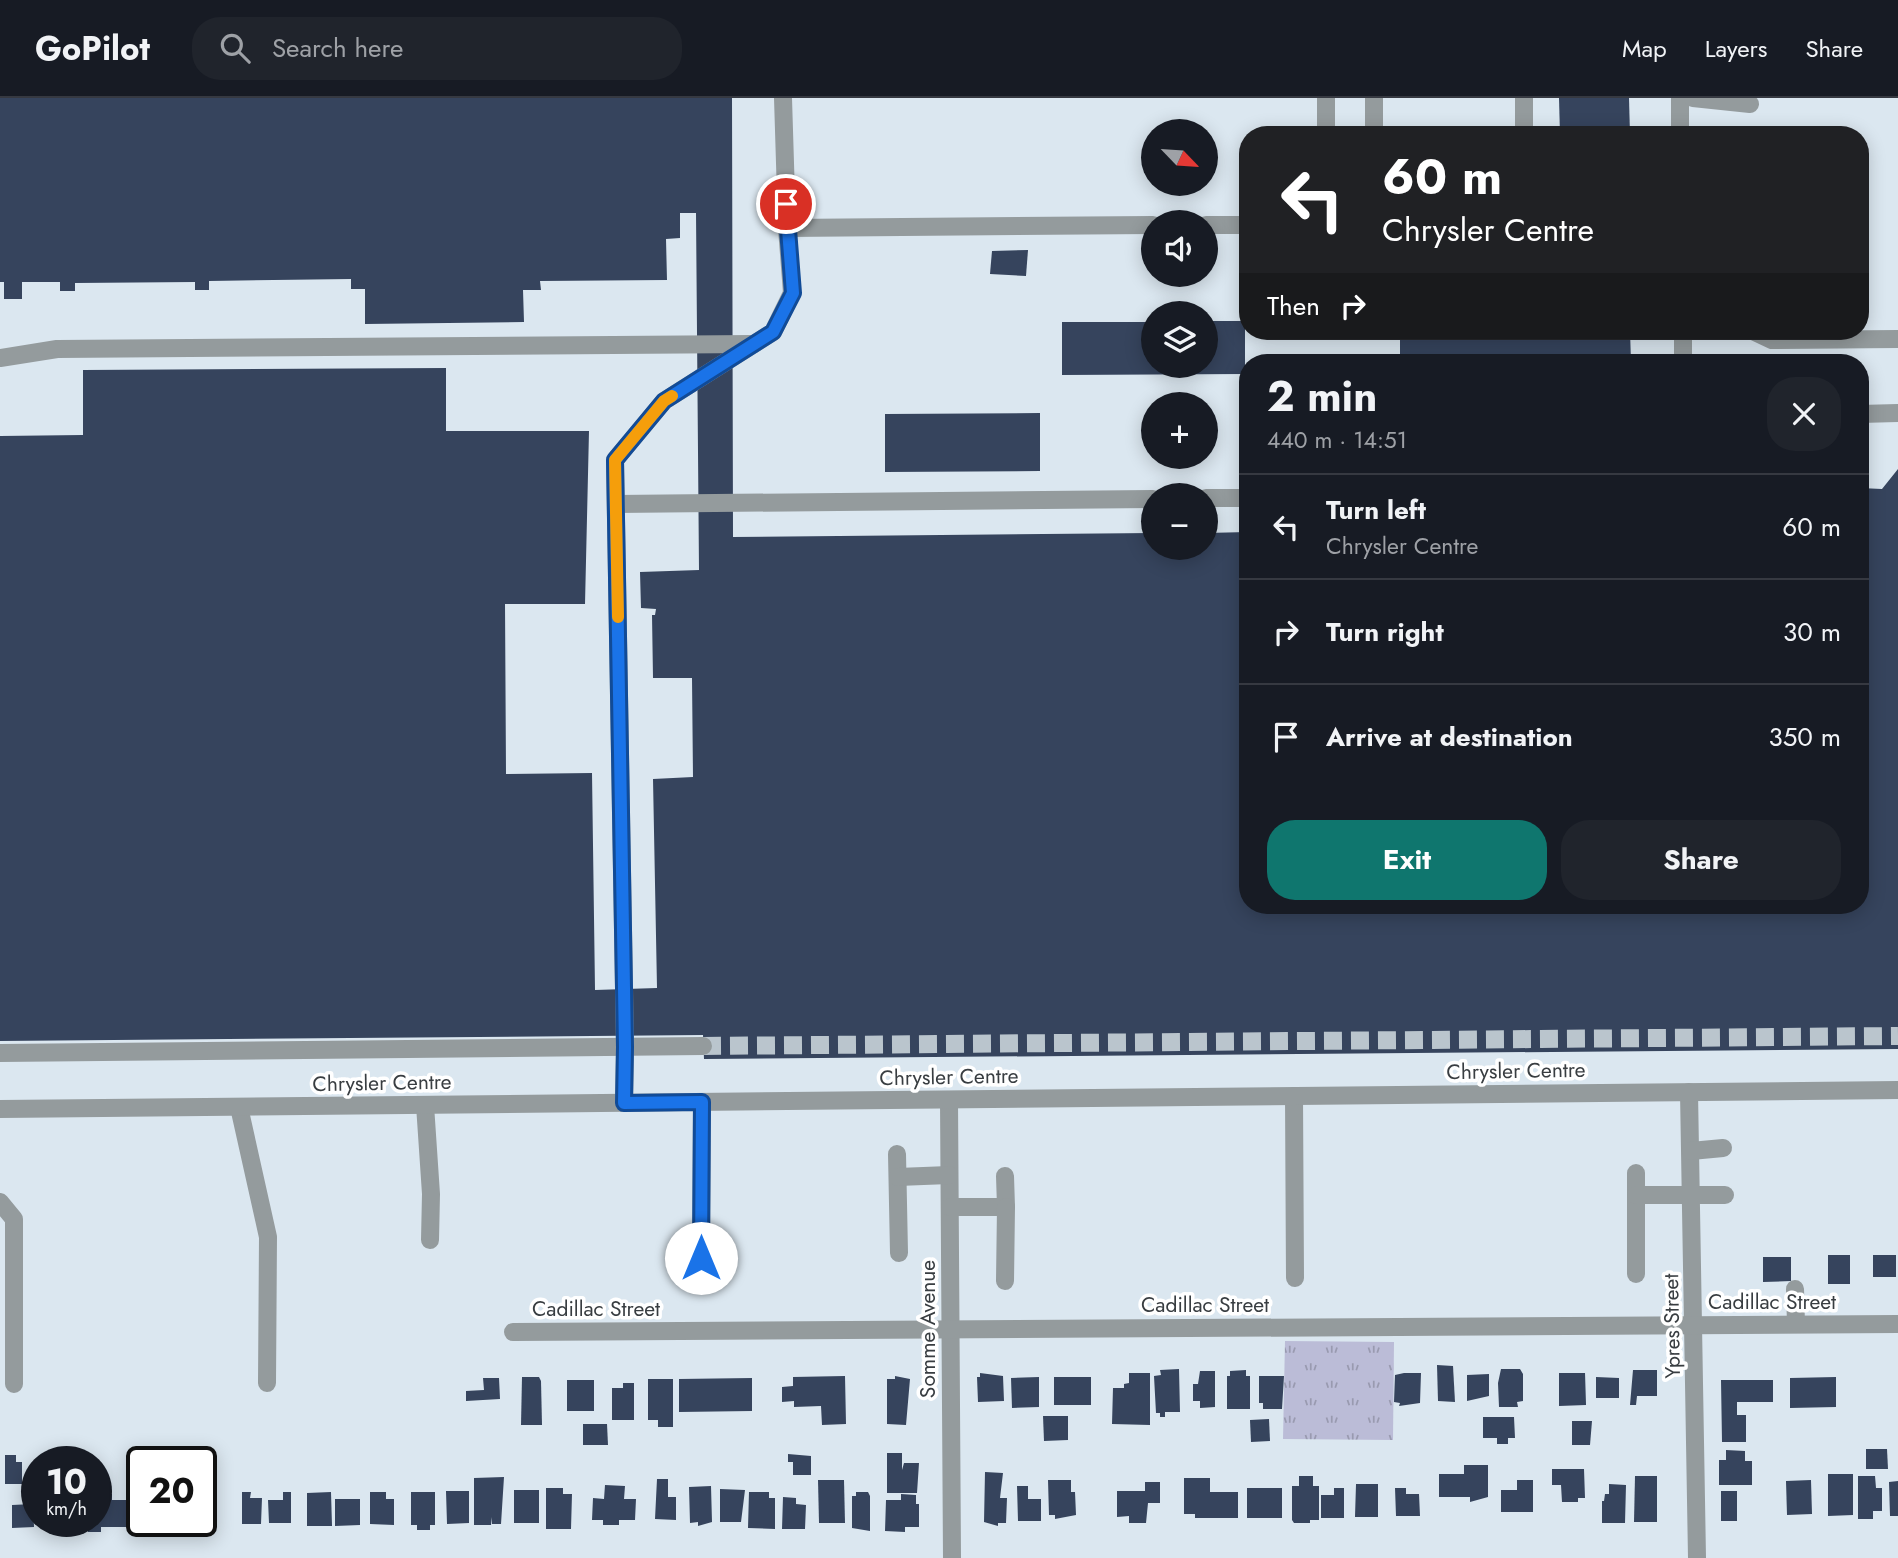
<!DOCTYPE html>
<meta charset="utf-8">
<style>
body{margin:0;font-family:Jost,sans-serif;background:#20242c;color:#f1f3f6;height:100vh;display:flex;flex-direction:column;font-size:26px;white-space:nowrap}
*{box-sizing:border-box;margin:0}
p{font-size:23px;color:#9ea1a6}
.icon{flex:none;width:38px;height:38px;fill:none;stroke:currentColor;stroke-width:2;stroke-linecap:round;stroke-linejoin:round}
.map{position:relative;flex:1;overflow:hidden}
.sheet{position:absolute;left:1239px;top:256px;width:630px;height:560px;display:flex;flex-direction:column;background:#171b24;border-radius:28px;box-shadow:0 4px 18px #0003}
.sheet>*{flex:none}
.hud{position:absolute;left:1239px;top:28px;width:630px;height:214px;border-radius:28px;box-shadow:0 4px 18px #0003;background:#202124;color:#fff;overflow:hidden}
.needle{width:46px;rotate:115deg}
.controls{position:absolute;left:1141px;top:21px;display:grid;gap:14px}
.controls a{display:grid;place-items:center;width:77px;height:77px;border-radius:50%;background:#171b24;box-shadow:0 4px 18px #0003;font-size:35px}
.speed{position:absolute;left:21px;top:1348px;display:flex;gap:14px;font-size:35px;font-weight:700;text-align:center}
.speed>*{display:grid;place-content:center;width:91px;height:91px;border-radius:50%;background:#171b24;box-shadow:0 4px 18px #0003;line-height:1}
.speed small{font-size:18px;font-weight:400}
.speed .limit{border:4px solid #111;border-radius:10px;background:#fff;color:#111}
.pin{position:absolute;display:grid;place-items:center;width:60px;height:60px;color:#fff;margin:-30px;border:4px solid #fff;border-radius:50%;box-shadow:0 2px 7px #0007}
.me{position:absolute;width:77px;margin:-38px;rotate:0deg;stroke-linejoin:round;filter:drop-shadow(0 0 5px #0008)}
.turn{display:flex;align-items:center;gap:24px;height:147px;padding:0 28px;font-size:32px}
.turn .icon{width:91px;height:91px;stroke-width:2.5}
.turn b{display:block;font-size:49px;line-height:60px}
.then{display:flex;align-items:center;height:66px;padding:0 28px;background:#0003;gap:14px;font-size:26px}
.round{display:grid;place-items:center;flex:none;width:74px;height:74px;border-radius:28px;background:#20242c}
.headline{display:flex;align-items:center;justify-content:space-between;height:119px;padding:0 28px}
h1{font-size:42px;font-weight:700;line-height:52px}
.primary-button{display:flex;gap:14px;margin-top:auto;padding:14px 28px}
.primary-button a{flex:1;height:80px;border-radius:28px;background:#0f766e;color:#fff;font-size:28px;font-weight:700;line-height:80px;text-align:center}
.primary-button a+a{background:#20242c;color:#f1f3f6}
ul{padding:0;list-style:none}
li{display:flex;align-items:center;gap:21px;height:105px;padding:0 28px;border-top:2px solid #363941}
li div{flex:1}
li b{display:block;font-size:26px}
li em{font-style:normal}
header{display:flex;align-items:center;gap:42px;box-sizing:border-box;height:98px;padding:0 35px;background:#171b24;border-bottom:2px solid #363941}
header strong{font-size:33px}
nav{display:flex;gap:38px;margin-inline-start:auto;font-size:24px}
.search{width:490px;height:63px;background:#20242c;display:flex;align-items:center;gap:18px;box-sizing:border-box;padding:0 24px;border-radius:28px;color:#9ea1a6;font-size:26px}
.map>svg:first-child{display:block}
</style>
<header>
<strong>GoPilot</strong>
<div class="search"><svg class="icon" aria-label="search" viewBox="0 0 24 24"><circle cx="10" cy="10" r="6"/><path d="M15 15l6 6"/></svg>Search here</div>
<nav><a>Map</a><a>Layers</a><a>Share</a></nav>
</header>
<div class="map">
<svg width="1898" height="1460" viewBox="0 0 1898 1460">
<defs>
<pattern id="grass-tufts" width="24" height="20" patternUnits="userSpaceOnUse" patternTransform="scale(1.75)"><rect width="24" height="20" fill="#bbbcd7"/><path d="M3 7l-1-3M5 7V3M7 7l1-3M15 17l-1-3M17 17v-4M19 17l1-3" fill="none" stroke="#999ab0"/></pattern>
</defs>
<rect width="100%" height="100%" fill="#dbe7f0"/>
<path fill="url(#grass-tufts)" d="M1285,1243L1394,1244L1393,1342L1283,1341Z"/>
<g fill="#36445d">
<path d="M0,0H732L733,439L1153,435V450H1206V435L1248,434V807H1860V390L1882,391L1898,371V951L704,961L703,937L0,943V338L83,337V272L446,270V333H589L585,506H505L506,676L592,675L595,892L657,890L653,681L693,679L692,580H653L652,517H655L656,511L641,510L640,474L699,472L696,115H680V140L666,141L667,182L540,183L541,192H523L524,224L365,226V191H351V181L209,183V192H195V184L75,185V193H60V184H22V201H4V184H0Z"/>
<path d="M1559,0H1629L1630,37H1560Z"/>
<path d="M1482,29V37H1457L1456,31Z"/>
<path d="M1028,152L1026,178L990,176L992,153Z"/>
<path d="M1206,223H1245V276L1062,277V224H1153V268H1206Z"/>
<path d="M1400,233H1630L1631,264H1400Z"/>
<path d="M1040,315V373L885,374V316Z"/>
<rect x="1828" y="1157" width="22" height="29"/>
<rect x="1873" y="1157" width="23" height="22"/>
<path d="M1763,1159H1791V1183L1763,1184Z"/>
<path d="M1437,1267L1453,1268L1455,1304L1438,1303Z"/>
<path d="M1179,1271L1180,1314H1165V1319H1160V1315H1156L1154,1278L1161,1277L1160,1272Z"/>
<path d="M1501,1271H1520L1523,1276V1303L1517,1304L1518,1309H1499L1498,1285Z"/>
<path d="M1246,1272V1278H1250V1311H1227V1278H1230V1273Z"/>
<path d="M1633,1272H1657V1298H1637L1636,1307H1630Z"/>
<path d="M1200,1273H1215V1309L1200,1310V1303H1193V1286H1198Z"/>
<path d="M980,1275L1003,1278L1004,1303L978,1304L977,1279H980Z"/>
<path d="M1129,1275H1150V1327L1112,1326L1113,1290H1124V1286L1129,1285Z"/>
<path d="M1404,1275H1421L1420,1305L1399,1308L1400,1305L1394,1304L1395,1277Z"/>
<path d="M1559,1275H1585L1586,1307L1559,1308Z"/>
<path d="M1489,1276V1298L1467,1303V1277Z"/>
<path d="M845,1278L846,1326L822,1327L821,1308L794,1309V1303L782,1304V1289L793,1288V1279Z"/>
<path d="M895,1278L910,1281L906,1327L887,1326V1281H895Z"/>
<path d="M1259,1278H1284L1282,1311H1263V1305H1259Z"/>
<path d="M522,1279H539L541,1283L542,1327H521Z"/>
<path d="M1039,1279V1309L1012,1310L1011,1280Z"/>
<rect x="1054" y="1279" width="37" height="28"/>
<path d="M1596,1279L1619,1280V1300H1596Z"/>
<path d="M1836,1279V1309L1790,1310V1280Z"/>
<path d="M483,1280H499L500,1301L466,1303V1293L484,1292Z"/>
<path d="M752,1280V1313L679,1314V1281Z"/>
<path d="M648,1281H673V1329H658V1322H648Z"/>
<rect x="567" y="1282" width="27" height="31"/>
<path d="M1721,1282H1773V1304H1737V1317H1746V1344H1722Z"/>
<path d="M623,1285H634V1322H612V1290H623Z"/>
<path d="M1043,1318H1068V1342L1044,1343Z"/>
<path d="M1483,1319H1514L1515,1340H1508V1346H1497V1340H1483Z"/>
<path d="M1269,1321L1270,1343L1251,1344L1250,1322Z"/>
<path d="M1572,1323H1592L1590,1347H1572Z"/>
<path d="M583,1326H607L608,1347H583Z"/>
<path d="M1866,1351H1887L1888,1371H1866Z"/>
<path d="M1726,1352L1745,1353V1363H1752V1387H1719V1362H1726Z"/>
<path d="M887,1355H902V1372L904,1365H919L917,1395H887Z"/>
<path d="M788,1356L811,1358V1377H793V1364H788Z"/>
<path d="M5,1357H16V1364H22V1386H5Z"/>
<path d="M1464,1367H1488V1399L1470,1404V1399H1439V1376H1464Z"/>
<path d="M1552,1371H1584L1585,1400H1578V1404H1562L1561,1387H1552Z"/>
<path d="M985,1374L1003,1375L1000,1400H1007L1006,1425H998V1428L984,1424Z"/>
<path d="M1828,1376H1853V1417L1828,1418Z"/>
<path d="M1299,1378H1313V1388H1319V1422H1310V1425H1294L1292,1422V1388H1299Z"/>
<path d="M1635,1378H1657V1424H1634Z"/>
<path d="M1858,1378H1875L1876,1390H1882V1413H1873V1421H1858Z"/>
<path d="M504,1379L501,1426H492V1419L491,1427H474V1380Z"/>
<path d="M1184,1380H1210V1394H1238V1420H1195V1416H1184Z"/>
<path d="M657,1381H668V1399H676V1422L655,1421Z"/>
<path d="M818,1382H844L845,1425H819Z"/>
<path d="M1048,1382H1071V1394H1075L1076,1417L1055,1421V1417H1049Z"/>
<path d="M1517,1382H1533V1414H1501V1392H1517Z"/>
<path d="M1811,1382L1812,1416L1787,1417L1786,1383Z"/>
<path d="M1898,1383V1418H1890L1889,1384Z"/>
<path d="M1145,1384H1160V1405H1148L1146,1425H1129V1418L1117,1419V1393H1145Z"/>
<path d="M1356,1386H1378V1419H1355Z"/>
<path d="M1609,1386L1626,1387L1625,1425H1602V1403H1604L1605,1396H1609Z"/>
<path d="M605,1387L625,1388L624,1401H636L635,1422H619V1427H603V1422H592L593,1400L604,1401Z"/>
<path d="M711,1388L712,1424L698,1428V1424L690,1425L689,1389Z"/>
<path d="M1017,1388H1028V1401H1041V1423H1018Z"/>
<path d="M546,1390H563V1396H572L571,1431H546Z"/>
<rect x="1247" y="1390" width="35" height="30"/>
<path d="M1334,1390H1344V1420H1321V1397H1334Z"/>
<path d="M1395,1390H1406V1396H1419L1420,1418H1396Z"/>
<path d="M720,1391L745,1392L741,1424H720Z"/>
<rect x="514" y="1392" width="25" height="33"/>
<path d="M446,1393H469V1425L447,1426Z"/>
<rect x="1721" y="1393" width="16" height="30"/>
<path d="M242,1394H251L250,1400H262L261,1426H242Z"/>
<path d="M283,1394H291V1425H269L268,1402H283Z"/>
<path d="M331,1394L332,1428H307V1395Z"/>
<path d="M370,1394H386V1401H394V1427L370,1426Z"/>
<path d="M411,1394H435V1427H430V1432H417V1427H411Z"/>
<path d="M749,1394H769V1400H775V1431L748,1430Z"/>
<path d="M856,1394H868L870,1398V1433L852,1430V1398H856Z"/>
<path d="M96,1396H101V1401H104L103,1396H112V1402H131V1429H101V1434H88V1423H96Z"/>
<path d="M901,1396L916,1397V1406H919V1429H905V1434L885,1433L886,1402H901Z"/>
<path d="M783,1399L796,1400V1406L806,1407L805,1431H782Z"/>
<path d="M335,1401H360V1427L335,1428Z"/>
<path d="M33,1406L34,1429L12,1430V1407Z"/>
<path d="M47,1423H69V1429L47,1430Z"/>
<path d="M145,1423H170V1428L145,1427Z"/>
</g>
<g fill="none" stroke-linecap="round" stroke-linejoin="round">
<path stroke="#bac5cd" stroke-width="18" stroke-dasharray="18 9" stroke-linecap="butt" d="M703,948L1898,938"/>
<g stroke="#949b9d" stroke-width="18">
<path d="M783,0L787,130"/>
<path d="M1680,0V37"/>
<path d="M1693,0L1750,6"/>
<path d="M1326,37V0"/>
<path d="M1374,37V0"/>
<path d="M1524,37V0"/>
<path d="M1206,127H1248"/>
<path d="M1683,233V264"/>
<path d="M1753,233L1772,242L1898,241"/>
<path d="M0,260L57,251L754,246"/>
<path d="M1860,316L1898,315"/>
<path d="M1206,400H1248"/>
<path d="M616,406L1153,401"/>
<path d="M0,955L703,948"/>
<path d="M1689,994L1697,1460"/>
<path d="M1294,998L1295,1180"/>
<path d="M949,1002L952,1460"/>
<path d="M624,1005L625,949L615,362L664,303L773,234L792,195L787,130L1153,127"/>
<path d="M425,1007L431,1096L430,1142"/>
<path d="M239,1009L268,1139L267,1285"/>
<path d="M0,1011L1898,992"/>
<path d="M1691,1053L1723,1050"/>
<path d="M897,1056L899,1155"/>
<path d="M1636,1075V1176"/>
<path d="M898,1079L949,1077"/>
<path d="M1636,1097H1725"/>
<path d="M0,1104L14,1121V1286"/>
<path d="M950,1109H1006L1005,1078"/>
<path d="M701,1160L702,1004"/>
<path d="M1005,1183L1006,1109"/>
<path d="M1795,1191L1796,1226"/>
<path d="M513,1234L1898,1226"/>
</g>
</g>
<g fill="none" stroke-linecap="round" stroke-linejoin="round">
<defs>
<path id="route" d="M701,1160L702,1004L624,1005L625,949L615,362L664,303L773,234L793,195L786,106"/>
</defs>
<use href="#route" stroke="#114b97" stroke-width="18"/>
<use href="#route" stroke="#1a73e8" stroke-width="12"/>
<path stroke="#f59e0b" stroke-width="12" d="M618,519L615,362L664,303L672,298"/>
</g>
<g text-anchor="middle" stroke-width="7" stroke-linejoin="round" paint-order="stroke">
<g font-size="21" fill="#383d41" stroke="#fff">
<text transform="translate(1516 973) rotate(-1)" y="7">Chrysler Centre</text>
<text transform="translate(949 979) rotate(-1)" y="7">Chrysler Centre</text>
<text transform="translate(382 985) rotate(-1)" y="7">Chrysler Centre</text>
<text x="1772" y="1211">Cadillac Street</text>
<text x="1205" y="1214">Cadillac Street</text>
<text x="596" y="1218">Cadillac Street</text>
<text transform="translate(1672 1228) rotate(-91)" y="7">Ypres Street</text>
<text transform="translate(928 1231) rotate(-90)" y="7">Somme Avenue</text>
</g>
</g>
</svg>
<div class="controls">
<a><svg class="needle" viewBox="-14 -14 28 28"><path d="M0-13l5 13h-10z" fill="#e53935"/><path d="M0 13l5-13h-10z" fill="#9ea1a6"/></svg></a>
<a><svg class="icon" aria-label="sound" viewBox="0 0 24 24"><path d="M4 9h4l5-4v14l-5-4H4zM17 9q2 3 0 6"/></svg></a>
<a><svg class="icon" aria-label="layers" viewBox="0 0 24 24"><path d="M12 4l9 5-9 5-9-5zM3 14l9 5 9-5"/></svg></a>
<a>+</a>
<a>−</a>
</div>
<div class="speed"><div>10<small>km/h</small></div><div class="limit">20</div></div>
<div class="pin" style="left:786px;top:106px;background:#d93025"><svg class="icon" aria-label="arrive" viewBox="0 0 24 24"><path d="M6 21V4h12l-3 4 3 4H6"/></svg></div>
<svg class="me" style="left:701px;top:1160px" viewBox="-20 -20 40 40"><circle r="19" fill="#fff"/><path d="M0-13L10 11 0 6-10 11z" fill="#1a73e8"/></svg>
<div class="hud">
<div class="turn"><svg class="icon" aria-label="left" viewBox="0 0 24 24"><path d="M17 20v-9H6M10 6l-5 5 5 5"/></svg><div><b>60 m</b>Chrysler Centre</div></div>
<div class="then">Then<svg class="icon" aria-label="right" viewBox="0 0 24 24"><path d="M7 20v-9h11M14 6l5 5-5 5"/></svg></div>
</div>
<section class="sheet">
<div class="headline"><div><h1>2 min</h1><p>440 m · 14:51</p></div><a class="round"><svg class="icon" aria-label="close" viewBox="0 0 24 24"><path d="M6 6l12 12M18 6L6 18"/></svg></a></div>
<ul>
<li><svg class="icon" aria-label="left" viewBox="0 0 24 24"><path d="M17 20v-9H6M10 6l-5 5 5 5"/></svg><div><b>Turn left</b><p>Chrysler Centre</p></div><em>60 m</em></li>
<li><svg class="icon" aria-label="right" viewBox="0 0 24 24"><path d="M7 20v-9h11M14 6l5 5-5 5"/></svg><div><b>Turn right</b></div><em>30 m</em></li>
<li><svg class="icon" aria-label="arrive" viewBox="0 0 24 24"><path d="M6 21V4h12l-3 4 3 4H6"/></svg><div><b>Arrive at destination</b></div><em>350 m</em></li>
</ul>
<div class="primary-button"><a>Exit</a><a>Share</a></div>
</section>
</div>
